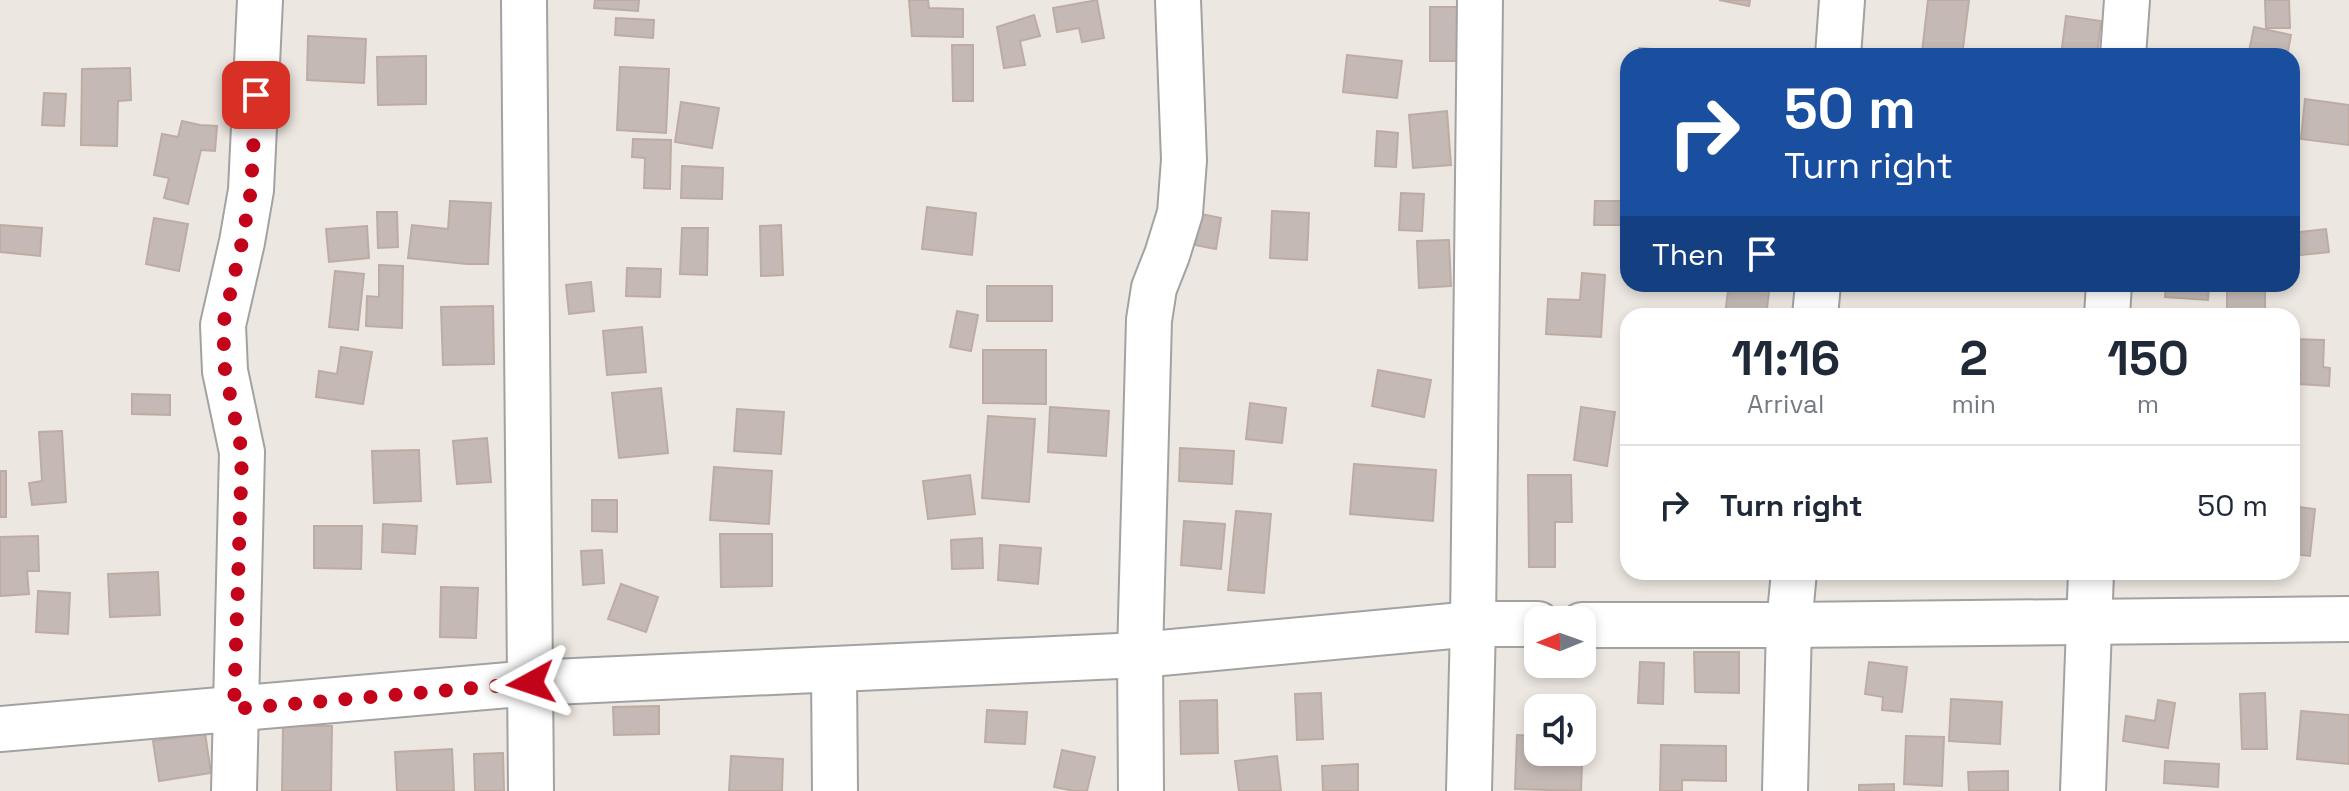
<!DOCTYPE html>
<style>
body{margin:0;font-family:"Space Grotesk",sans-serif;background:#f6f6f7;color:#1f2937;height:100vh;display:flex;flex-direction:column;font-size:30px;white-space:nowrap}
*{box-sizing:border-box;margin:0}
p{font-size:26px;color:#747a83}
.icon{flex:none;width:44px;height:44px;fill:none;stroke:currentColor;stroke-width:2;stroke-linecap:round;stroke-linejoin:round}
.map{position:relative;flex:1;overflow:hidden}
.drawer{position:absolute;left:1620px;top:308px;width:680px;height:272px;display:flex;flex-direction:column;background:#fff;border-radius:24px;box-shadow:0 4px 12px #0003}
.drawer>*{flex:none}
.banner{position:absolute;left:1620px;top:48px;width:680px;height:244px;border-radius:24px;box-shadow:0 4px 12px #0003;background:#1a4fa0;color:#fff;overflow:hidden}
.needle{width:52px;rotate:269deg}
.fabs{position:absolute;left:1524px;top:606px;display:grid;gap:16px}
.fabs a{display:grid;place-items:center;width:72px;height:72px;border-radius:16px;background:#fff;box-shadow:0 4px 12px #0003;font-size:40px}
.pin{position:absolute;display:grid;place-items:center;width:68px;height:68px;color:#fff;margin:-34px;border-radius:16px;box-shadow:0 4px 12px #0006}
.me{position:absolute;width:88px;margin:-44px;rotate:265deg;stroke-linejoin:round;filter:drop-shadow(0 0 6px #0008)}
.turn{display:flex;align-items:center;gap:28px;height:168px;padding:0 32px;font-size:36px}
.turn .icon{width:104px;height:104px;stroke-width:2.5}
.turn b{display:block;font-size:56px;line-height:68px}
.then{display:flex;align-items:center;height:76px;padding:0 32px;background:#0003;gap:16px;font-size:30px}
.eta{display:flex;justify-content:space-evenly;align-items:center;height:136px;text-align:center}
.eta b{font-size:48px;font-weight:800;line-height:56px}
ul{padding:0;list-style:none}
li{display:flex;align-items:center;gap:24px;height:120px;padding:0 32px;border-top:2px solid #e0e1e3}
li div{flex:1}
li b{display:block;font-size:30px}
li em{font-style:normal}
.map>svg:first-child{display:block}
</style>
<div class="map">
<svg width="2349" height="791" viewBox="0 0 2349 791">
<rect width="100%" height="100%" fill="#ede7e1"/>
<g fill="#c4b9b4" stroke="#beaca3" stroke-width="2">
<path d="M595,0H639L638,11L594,8Z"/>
<path d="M909,0H928L929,8L963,9V37L912,36Z"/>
<path d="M1097,0L1104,38L1082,42L1079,28L1057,32L1053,8Z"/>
<path d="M1719,0H1750L1749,6Z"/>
<path d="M1928,0H1969L1962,56L1922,52Z"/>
<path d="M2265,0H2289L2290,28H2266Z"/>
<rect x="1430" y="7" width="30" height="54"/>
<path d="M1034,15L1040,36L1020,41L1025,65L1004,68L997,27Z"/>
<path d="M2066,16L2101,21L2097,56H2061Z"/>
<path d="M616,18L654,20L653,38L615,35Z"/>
<path d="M2254,27L2291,35L2287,56H2248Z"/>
<path d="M308,36L366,39L364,83L307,80Z"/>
<path d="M952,45H973V101H953Z"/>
<path d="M1639,48L1676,51V56H1638Z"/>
<path d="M1347,55L1402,61L1397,98L1343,92Z"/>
<path d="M426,56V104L378,105L377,57Z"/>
<path d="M620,67L669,69L666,133L617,130Z"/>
<path d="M130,68L131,100L118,101L117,146L81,145L82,69Z"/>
<path d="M44,93L66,94L64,126L42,125Z"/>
<path d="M2305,99L2349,105V145L2301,139Z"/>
<path d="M681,102L719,108L712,148L675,142Z"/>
<path d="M1447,111L1451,165L1413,168L1409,115Z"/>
<path d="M182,121L200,125L217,126L215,151L201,150L188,204L164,198L169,178L154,175L162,134L178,137Z"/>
<path d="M1377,131L1398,133L1396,167L1375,166Z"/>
<path d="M633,139L671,140L670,189L644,188L645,158L632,157Z"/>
<path d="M682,166L723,168L722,199L681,198Z"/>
<path d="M1401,193L1424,194L1422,231L1399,230Z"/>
<path d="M450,201L491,203L488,264H467L408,258L412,225L448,229Z"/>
<path d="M1595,201H1628V225H1594Z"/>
<path d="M927,207L976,213L972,255L922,249Z"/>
<path d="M1272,211L1309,213L1307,260L1270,258Z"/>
<path d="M377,212H397L398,247L378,248Z"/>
<path d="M1201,214L1221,218L1216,249L1195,245Z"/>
<path d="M154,218L188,224L179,271L146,264Z"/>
<path d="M0,225L42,228L40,256L0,252Z"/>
<path d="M781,225L783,275L761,276L760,226Z"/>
<path d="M367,226L369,258L329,262L326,229Z"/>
<path d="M682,228H708L707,275L680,274Z"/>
<path d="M1627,229H1628V268H1625Z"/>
<path d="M2326,229L2329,252L2292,256V233Z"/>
<path d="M1449,240L1451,286L1419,288L1417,241Z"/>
<path d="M379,265L403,266L402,328L366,326L367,296L379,297Z"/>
<path d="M627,268L661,269L660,297L626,296Z"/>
<path d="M335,271L364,274L358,330L329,327Z"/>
<path d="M1582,273L1605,275L1601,337L1546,334L1548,299L1580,300Z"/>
<path d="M591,282L594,311L569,314L566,285Z"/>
<path d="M1729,284H1770L1766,316L1725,314Z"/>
<path d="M2166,284H2209L2208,300L2165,297Z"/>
<rect x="2227" y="284" width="38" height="31"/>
<rect x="987" y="286" width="65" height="35"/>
<path d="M493,306L494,364L443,365L441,307Z"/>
<path d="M957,311L978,315L971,351L950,347Z"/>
<path d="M642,327L646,372L607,375L603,331Z"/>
<path d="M2292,339L2324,340L2323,367L2330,368L2329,386L2299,384L2300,373H2292Z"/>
<path d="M341,347L372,352L363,404L316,397L319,371L337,374Z"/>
<path d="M983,350H1046V404L983,403Z"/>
<path d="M1378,370L1431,380L1424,417L1372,406Z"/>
<path d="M661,388L668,453L619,458L612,393Z"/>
<path d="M132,394L170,395V415L132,414Z"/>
<path d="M1250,403L1286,408L1282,443L1246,439Z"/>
<path d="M1050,407L1109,411L1106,456L1048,452Z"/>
<path d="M1581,407L1615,412L1607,466L1574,460Z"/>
<path d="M737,409L784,412L781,454L734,451Z"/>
<path d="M988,416L1035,419L1029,502L982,498Z"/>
<path d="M62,431L66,502L32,505L29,483L42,481L39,432Z"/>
<path d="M487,438L491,482L457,484L453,441Z"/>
<path d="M1180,448L1234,451L1232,484L1179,481Z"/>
<path d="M419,450L421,501L374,503L372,451Z"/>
<path d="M1354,464L1436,470L1433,521L1350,514Z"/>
<path d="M714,467L772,471L769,524L710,520Z"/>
<rect x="0" y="471" width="6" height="46"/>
<path d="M970,475L975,514L928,519L923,481Z"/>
<path d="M1528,475H1571L1572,522H1555V567H1529Z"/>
<path d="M592,500H617V532L592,531Z"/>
<path d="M2292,506L2315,509L2310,556L2292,554Z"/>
<path d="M1236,511L1271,514L1264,593L1228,590Z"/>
<path d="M1184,521L1225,524L1221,569L1181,565Z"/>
<path d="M383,524L417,526L415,554L382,552Z"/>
<path d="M314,526H362L361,569L314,568Z"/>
<path d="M720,534H772V586L721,587Z"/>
<path d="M38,536L39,571H27L29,594L0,596V537Z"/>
<path d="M982,538L983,568L952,569L951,540Z"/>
<path d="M1000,545L1041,548L1038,584L998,580Z"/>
<path d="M602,550L604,583L583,585L581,551Z"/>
<path d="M158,572L160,615L110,617L108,574Z"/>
<rect x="2204" y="572" width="43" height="4"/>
<path d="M621,584L658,597L646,632L608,619Z"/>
<path d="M441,587L478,588L476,638L440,637Z"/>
<path d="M38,591L70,593L68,634L36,632Z"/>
<path d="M1694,652H1739V693L1695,692Z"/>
<path d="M1640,662L1664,663L1663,704L1638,703Z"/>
<path d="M1869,662L1907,667L1902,712L1882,710L1883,697L1865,694Z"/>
<path d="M1321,693L1323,739L1297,740L1295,694Z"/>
<path d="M2265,693L2267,749H2242L2240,694Z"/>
<path d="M1951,699L2002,702L2000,744L1949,741Z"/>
<path d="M1217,700L1218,753L1181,754L1180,701Z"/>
<path d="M2158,700L2175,703L2168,748L2123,741L2126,716L2155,721Z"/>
<path d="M659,706V734L614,735L613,707Z"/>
<path d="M987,710L1027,712L1025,744L985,742Z"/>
<path d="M2301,711L2349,715V764L2297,759Z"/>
<path d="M283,726H332L331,791H282Z"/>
<path d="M205,733L211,773L159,781L153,741Z"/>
<path d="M1517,735L1538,736V752H1582L1583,737L1581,791L1515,789Z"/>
<path d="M1906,736L1944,737L1942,786L1904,784Z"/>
<path d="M1661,745L1726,746V781L1682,780V791H1660Z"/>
<path d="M452,749L454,791H397L395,752Z"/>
<path d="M1062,750L1095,757L1087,791H1074L1054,787Z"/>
<path d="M503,753L504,791H475L474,754Z"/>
<path d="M731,756L783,759L782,791H729Z"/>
<path d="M1277,756L1281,791H1239L1235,761Z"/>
<path d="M2165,761L2219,764L2218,787L2164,783Z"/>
<path d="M1358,764V791H1323L1322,766Z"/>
<path d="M2008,771V791H1969L1968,772Z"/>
<path d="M1894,784V791H1859V785Z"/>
</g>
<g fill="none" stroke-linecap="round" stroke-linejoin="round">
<defs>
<g id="minor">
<path d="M524,0L531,791"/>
<path d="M1838,56L1842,0"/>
<path d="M2123,56L2127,0"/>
<path d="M1815,316L1818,284"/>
<path d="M2107,316L2109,284"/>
<path d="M1582,625H1789L2349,619"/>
<path d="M834,671L835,791"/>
<path d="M0,729L531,683L1140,655L1473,624H1538"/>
<path d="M234,791L242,452L225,371L223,325L242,242L251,190L260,0"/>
<path d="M1141,791L1140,655L1149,320L1154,288L1167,255L1180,213L1184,160L1178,0"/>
<path d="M1469,791L1473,624L1480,0"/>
<path d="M1785,791L1789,625L1794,572"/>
<path d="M2083,791L2091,572"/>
</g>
</defs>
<use href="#minor" stroke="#a2a2a2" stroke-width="48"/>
<use href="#minor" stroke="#fff" stroke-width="44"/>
</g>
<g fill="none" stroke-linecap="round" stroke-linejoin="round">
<path stroke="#c30319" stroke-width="14" stroke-dasharray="0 25.2" d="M256,95L251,190L242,242L223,325L225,371L242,452L234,709L531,683"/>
</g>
</svg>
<div class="fabs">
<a><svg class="needle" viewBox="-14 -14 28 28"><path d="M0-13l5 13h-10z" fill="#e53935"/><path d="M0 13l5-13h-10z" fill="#747a83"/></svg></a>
<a><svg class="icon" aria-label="sound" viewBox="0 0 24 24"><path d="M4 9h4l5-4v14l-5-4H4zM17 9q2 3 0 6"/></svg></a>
</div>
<div class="pin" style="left:256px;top:95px;background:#d93025"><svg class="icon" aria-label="arrive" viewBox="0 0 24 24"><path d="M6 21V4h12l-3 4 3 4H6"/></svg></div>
<svg class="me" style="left:531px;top:683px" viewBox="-20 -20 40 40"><path d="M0-17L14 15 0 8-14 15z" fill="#c30319" stroke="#fff" stroke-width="4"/></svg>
<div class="banner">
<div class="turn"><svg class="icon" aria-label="right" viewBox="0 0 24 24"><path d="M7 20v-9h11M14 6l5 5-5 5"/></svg><div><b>50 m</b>Turn right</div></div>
<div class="then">Then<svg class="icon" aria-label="arrive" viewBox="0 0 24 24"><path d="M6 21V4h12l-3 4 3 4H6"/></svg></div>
</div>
<section class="drawer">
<div class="eta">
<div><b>11:16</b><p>Arrival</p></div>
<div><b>2</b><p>min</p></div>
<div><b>150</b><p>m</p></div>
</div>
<ul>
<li><svg class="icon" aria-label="right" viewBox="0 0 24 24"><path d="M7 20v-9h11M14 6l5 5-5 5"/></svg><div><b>Turn right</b></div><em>50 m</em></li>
</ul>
</section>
</div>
